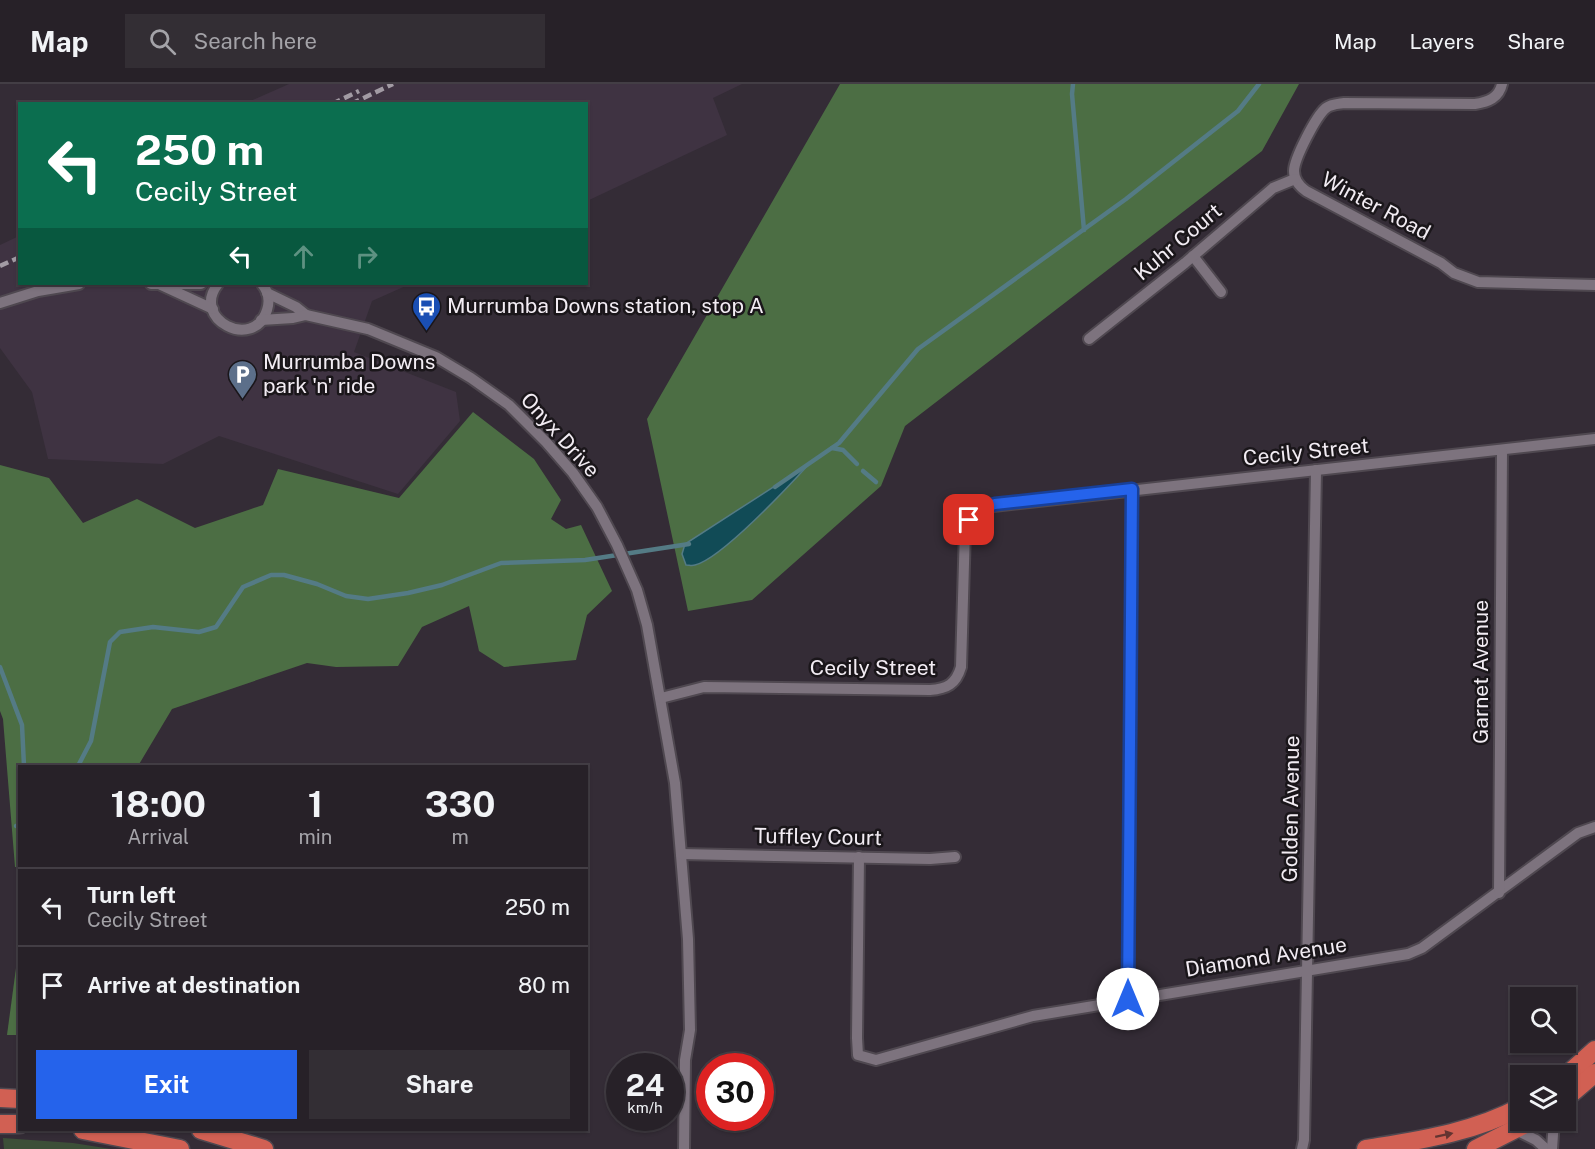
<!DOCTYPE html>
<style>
body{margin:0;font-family:"Public Sans",sans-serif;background:#332e34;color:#f1f3f6;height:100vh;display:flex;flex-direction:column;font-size:22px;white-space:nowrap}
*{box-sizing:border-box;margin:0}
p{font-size:20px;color:#a4a3a8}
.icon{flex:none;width:33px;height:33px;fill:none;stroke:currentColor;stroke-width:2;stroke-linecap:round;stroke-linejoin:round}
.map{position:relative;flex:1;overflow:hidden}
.sheet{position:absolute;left:18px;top:681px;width:570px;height:366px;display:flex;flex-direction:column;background:#272128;border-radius:0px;box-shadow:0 2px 4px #0004,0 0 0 2px #433e45}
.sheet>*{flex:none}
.hud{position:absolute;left:18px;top:18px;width:570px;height:183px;border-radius:0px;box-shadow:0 2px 4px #0004,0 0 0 2px #433e45;background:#0b6e4f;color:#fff;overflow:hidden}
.controls{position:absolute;left:1510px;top:903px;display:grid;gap:12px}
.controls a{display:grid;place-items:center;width:66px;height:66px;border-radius:0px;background:#272128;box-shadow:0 2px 4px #0004,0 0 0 2px #433e45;font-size:30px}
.speed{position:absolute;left:606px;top:969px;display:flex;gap:12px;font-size:30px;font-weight:700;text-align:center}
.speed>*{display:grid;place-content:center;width:78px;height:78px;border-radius:50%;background:#272128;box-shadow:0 2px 4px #0004,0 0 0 2px #433e45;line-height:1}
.speed small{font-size:15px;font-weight:400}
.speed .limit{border:9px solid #d22;background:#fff;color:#111}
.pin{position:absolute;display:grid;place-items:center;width:51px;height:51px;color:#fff;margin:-26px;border-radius:12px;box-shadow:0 3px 9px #0006}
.me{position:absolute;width:66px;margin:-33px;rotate:0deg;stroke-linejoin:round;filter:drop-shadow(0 0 4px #0008)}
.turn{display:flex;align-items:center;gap:21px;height:126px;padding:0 18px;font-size:27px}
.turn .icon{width:78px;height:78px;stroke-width:2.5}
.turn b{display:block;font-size:42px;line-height:51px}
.lanes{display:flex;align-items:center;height:57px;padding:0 18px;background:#0003;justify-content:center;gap:30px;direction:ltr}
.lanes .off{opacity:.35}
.eta{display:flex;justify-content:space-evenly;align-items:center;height:102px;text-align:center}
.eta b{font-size:36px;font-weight:700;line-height:42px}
.cta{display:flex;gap:12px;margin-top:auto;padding:12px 18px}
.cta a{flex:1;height:69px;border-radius:0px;background:#2563eb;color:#fff;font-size:24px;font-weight:700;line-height:69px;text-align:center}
.cta a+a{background:#332e34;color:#f1f3f6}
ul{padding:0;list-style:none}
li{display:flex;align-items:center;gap:18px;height:78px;padding:0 18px;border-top:2px solid #433e45}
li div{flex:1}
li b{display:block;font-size:22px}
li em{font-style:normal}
header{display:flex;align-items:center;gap:36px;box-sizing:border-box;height:84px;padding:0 30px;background:#272128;border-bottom:2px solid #433e45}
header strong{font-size:28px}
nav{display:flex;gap:33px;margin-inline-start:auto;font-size:21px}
.search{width:420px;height:54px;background:#332e34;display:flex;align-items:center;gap:15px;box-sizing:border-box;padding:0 21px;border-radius:0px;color:#a4a3a8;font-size:22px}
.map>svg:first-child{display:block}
</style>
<header>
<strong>Map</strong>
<div class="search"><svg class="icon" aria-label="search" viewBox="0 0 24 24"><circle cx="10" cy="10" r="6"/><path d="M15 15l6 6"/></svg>Search here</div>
<nav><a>Map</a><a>Layers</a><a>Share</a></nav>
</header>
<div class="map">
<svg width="1595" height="1065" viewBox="0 0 1595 1065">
<rect width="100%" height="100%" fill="#342c36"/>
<g fill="#3f3342">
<path d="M289,0H742L713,14L727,51L587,117L586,20L246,19Z"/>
<path d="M19,152L20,200H410L372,217L354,268L456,308L460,337L398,410L219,352L163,380L48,375L32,308L0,264V161Z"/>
</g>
<path fill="#3c4f38" d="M3,1054L73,1059L111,1065H4Z"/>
<g fill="#4c6e44">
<path d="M840,0H1299L1262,67L905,342L881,402L752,516L688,527L647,335Z"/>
<path d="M473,328L534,375L561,416L551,435L566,445L581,441L612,507L587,531L576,576L504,583L479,567L469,522L422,543L398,582L336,583L307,579L172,625L138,682H20V783H15L3,635L0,627V381L49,394L83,439L137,415L195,444L263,421L278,385L399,414Z"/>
<path d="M16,884H19V951H7Z"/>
</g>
<path fill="#114b56" stroke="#547b85" stroke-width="1.5" d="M809,380C789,402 721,475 695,481C692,482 689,481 686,481L682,470L685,460Z"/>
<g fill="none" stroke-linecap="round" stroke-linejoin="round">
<g stroke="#547b85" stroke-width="4.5">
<path d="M1073,0L1072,10L1084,146"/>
<path d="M832,364L843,366L857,380"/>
<path d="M863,387L876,398"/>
<path d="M775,403L839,359L918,265L1126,115L1238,27L1259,0"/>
<path d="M0,583L22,641L24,682"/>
<path d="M78,682L91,657L110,558L120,548L153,543L199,548L216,543L243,503L271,491H284L317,500L346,512L368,515L408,509L442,501L501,479L585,476L689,460"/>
<path d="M16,742L20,741"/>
</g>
<defs>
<g id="minor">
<path d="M1502,0C1499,14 1488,18 1475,20L1344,19C1337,20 1331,20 1326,24C1316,32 1294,75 1294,87C1294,96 1299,102 1306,107L1441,179L1454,189L1478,198L1595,201"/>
<path d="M1193,172L1221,208"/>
<path d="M151,200H201"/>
<path d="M218,200C190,235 254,268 267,226C270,217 268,207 262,200"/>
<path d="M161,201L213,225"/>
<path d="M267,209L296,223L306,231"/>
<path d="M0,219L38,207L79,200"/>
<path d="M261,236L293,234L306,231L368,245L436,273L471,294L509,321L546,358L573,389L597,423L617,461L637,506L647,541L675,699L688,855L690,946L685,976L684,1065"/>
<path d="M1089,255L1185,179L1273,104L1295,95"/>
<path d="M661,614L704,603L930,606C947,605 956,600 961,583L965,445C970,435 975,429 985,423L1595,355"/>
<path d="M681,770L930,775L955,773"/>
<path d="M859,773L857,954L858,971L876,976L1033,932L1408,870L1422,864L1578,749L1595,743"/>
<path d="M1499,809L1502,367"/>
<path d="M1128,915L1132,405"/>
<path d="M1516,1046L1536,1056L1546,1065"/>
<path d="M1302,1065L1304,1056L1316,386"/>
<path d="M1552,1065L1554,1036"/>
</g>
<g id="trunk">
<path d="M1566,992L1595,966"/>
<path d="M0,1014L20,1015"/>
<path d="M1566,1014L1595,989"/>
<path d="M0,1040H20"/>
<path d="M83,1046L180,1065"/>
<path d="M201,1046L264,1065"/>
<path d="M1366,1065C1420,1056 1472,1049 1521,1023"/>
<path d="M1476,1065L1533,1036"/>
</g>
</defs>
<use href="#minor" stroke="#4f4850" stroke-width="14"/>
<use href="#trunk" stroke="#4f4850" stroke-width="21"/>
<use href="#minor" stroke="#7d737e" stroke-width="10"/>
<use href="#trunk" stroke="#d16053" stroke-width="18"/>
<g stroke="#a29ba4" stroke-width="4.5" stroke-dasharray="9 4.5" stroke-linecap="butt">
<path d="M332,20L359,7"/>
<path d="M351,20L393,0"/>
<path d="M0,182L20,173"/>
</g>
</g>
<defs><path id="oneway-solid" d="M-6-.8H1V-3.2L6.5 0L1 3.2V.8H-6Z" transform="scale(1.5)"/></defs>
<use fill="#633431" href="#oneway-solid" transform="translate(1444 1051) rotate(-12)"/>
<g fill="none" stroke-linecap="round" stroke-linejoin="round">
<defs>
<path id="route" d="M969,436C977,427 984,423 995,420L1132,405L1128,915"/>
</defs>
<use href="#route" stroke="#184099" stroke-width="15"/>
<use href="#route" stroke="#2563eb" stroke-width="10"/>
</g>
<defs>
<symbol id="bus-pin" viewBox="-11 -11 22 30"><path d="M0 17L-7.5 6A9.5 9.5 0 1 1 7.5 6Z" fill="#1a4fb4" stroke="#1a161a"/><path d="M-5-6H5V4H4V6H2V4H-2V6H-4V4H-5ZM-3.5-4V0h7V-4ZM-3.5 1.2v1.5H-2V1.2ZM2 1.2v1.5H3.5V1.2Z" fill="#fff"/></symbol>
<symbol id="parking-pin" viewBox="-11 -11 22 30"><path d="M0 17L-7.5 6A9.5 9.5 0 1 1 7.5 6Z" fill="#5c6f8a" stroke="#1a161a"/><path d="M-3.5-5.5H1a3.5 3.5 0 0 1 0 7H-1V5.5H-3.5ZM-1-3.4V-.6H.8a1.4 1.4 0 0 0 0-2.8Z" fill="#fff"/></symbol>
</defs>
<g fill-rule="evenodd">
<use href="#bus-pin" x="410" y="206" width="33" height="45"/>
<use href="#parking-pin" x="226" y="274" width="33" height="45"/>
</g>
<g text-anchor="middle" stroke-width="5" stroke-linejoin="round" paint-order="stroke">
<g font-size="21" fill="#f2ecf3" stroke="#1a161a">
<text transform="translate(1376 122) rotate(28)" y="7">Winter Road</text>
<text transform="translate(1178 158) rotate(-40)" y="7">Kuhr Court</text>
<text transform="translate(560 351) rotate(48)" y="7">Onyx Drive</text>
<text transform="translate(1306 368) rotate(-6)" y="7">Cecily Street</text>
<text x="873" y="591">Cecily Street</text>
<text transform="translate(1481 588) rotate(-90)" y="7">Garnet Avenue</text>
<text transform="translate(1291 725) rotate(-89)" y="7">Golden Avenue</text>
<text transform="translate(818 753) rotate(1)" y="7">Tuffley Court</text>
<text transform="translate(1266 873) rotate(-9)" y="7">Diamond Avenue</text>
</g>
<g font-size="21" fill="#f2ecf3" stroke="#1a161a" text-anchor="start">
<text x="447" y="229">Murrumba Downs station, stop A</text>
<text x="263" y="285">Murrumba Downs<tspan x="263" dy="24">park 'n' ride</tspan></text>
</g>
</g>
</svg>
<div class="controls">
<a><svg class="icon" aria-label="search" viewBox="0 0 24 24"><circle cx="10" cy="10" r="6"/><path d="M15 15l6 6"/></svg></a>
<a><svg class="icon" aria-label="layers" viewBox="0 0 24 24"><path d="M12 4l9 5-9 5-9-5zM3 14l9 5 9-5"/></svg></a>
</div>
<div class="speed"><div>24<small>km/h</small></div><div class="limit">30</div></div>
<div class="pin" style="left:969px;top:436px;background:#d93025"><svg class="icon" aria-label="arrive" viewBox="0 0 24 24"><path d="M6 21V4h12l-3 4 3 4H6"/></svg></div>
<svg class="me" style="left:1128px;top:915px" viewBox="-20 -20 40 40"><circle r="19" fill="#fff"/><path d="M0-13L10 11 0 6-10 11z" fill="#2563eb"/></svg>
<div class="hud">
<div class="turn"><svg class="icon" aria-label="left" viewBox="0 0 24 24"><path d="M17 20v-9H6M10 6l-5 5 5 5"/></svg><div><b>250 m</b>Cecily Street</div></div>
<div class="lanes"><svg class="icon" aria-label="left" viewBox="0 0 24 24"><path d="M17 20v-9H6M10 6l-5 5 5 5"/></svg><svg class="icon off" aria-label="ahead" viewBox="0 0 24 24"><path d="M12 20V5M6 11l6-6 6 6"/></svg><svg class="icon off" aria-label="right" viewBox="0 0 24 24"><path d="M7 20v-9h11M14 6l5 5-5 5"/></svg></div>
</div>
<section class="sheet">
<div class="eta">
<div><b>18:00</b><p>Arrival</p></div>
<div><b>1</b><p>min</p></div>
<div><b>330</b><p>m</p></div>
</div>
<ul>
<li><svg class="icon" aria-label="left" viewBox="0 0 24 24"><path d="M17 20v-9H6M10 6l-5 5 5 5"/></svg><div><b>Turn left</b><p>Cecily Street</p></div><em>250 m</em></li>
<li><svg class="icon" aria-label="arrive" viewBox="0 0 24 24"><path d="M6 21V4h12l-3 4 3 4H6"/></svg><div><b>Arrive at destination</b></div><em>80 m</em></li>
</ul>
<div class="cta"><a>Exit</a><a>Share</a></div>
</section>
</div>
